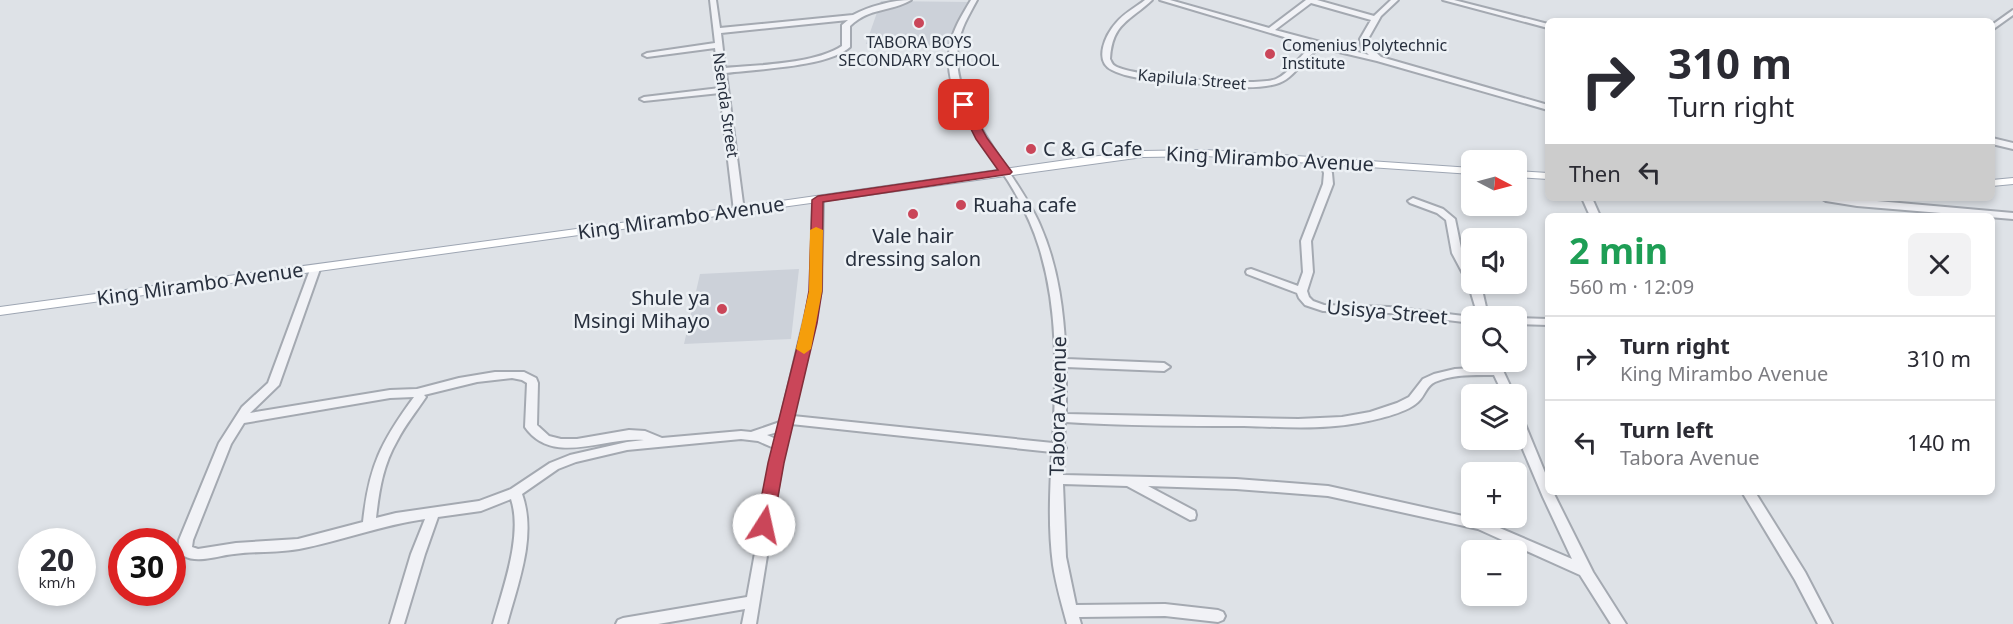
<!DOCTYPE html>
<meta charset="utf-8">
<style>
body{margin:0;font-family:"Noto Sans",sans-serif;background:#f2f2f3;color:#2b2b33;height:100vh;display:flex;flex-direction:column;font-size:22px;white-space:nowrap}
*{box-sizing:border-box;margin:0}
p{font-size:20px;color:#7c7c81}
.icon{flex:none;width:33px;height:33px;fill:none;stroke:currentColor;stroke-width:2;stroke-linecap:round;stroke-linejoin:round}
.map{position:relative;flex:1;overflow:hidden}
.drawer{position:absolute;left:1545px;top:213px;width:450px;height:282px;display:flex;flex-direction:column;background:#fff;border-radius:9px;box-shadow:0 3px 9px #0003}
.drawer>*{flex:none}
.hud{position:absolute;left:1545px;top:18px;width:450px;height:183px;border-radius:9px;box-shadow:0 3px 9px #0003;background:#fff;color:#2b2b33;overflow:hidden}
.needle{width:39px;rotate:96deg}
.fabs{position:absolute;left:1461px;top:150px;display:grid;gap:12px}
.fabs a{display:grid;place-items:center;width:66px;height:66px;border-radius:9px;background:#fff;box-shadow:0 3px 9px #0003;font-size:30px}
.speed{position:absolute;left:18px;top:528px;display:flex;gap:12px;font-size:30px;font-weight:700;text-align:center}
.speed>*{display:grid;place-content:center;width:78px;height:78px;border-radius:50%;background:#fff;box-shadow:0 3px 9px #0003;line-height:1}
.speed small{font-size:15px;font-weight:400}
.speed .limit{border:9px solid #d22;background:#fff;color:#111}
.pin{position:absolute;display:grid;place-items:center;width:51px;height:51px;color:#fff;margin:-26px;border-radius:12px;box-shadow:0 3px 9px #0006}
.me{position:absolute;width:66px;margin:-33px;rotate:10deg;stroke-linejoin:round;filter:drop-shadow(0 0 4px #0008)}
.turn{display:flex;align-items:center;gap:21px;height:126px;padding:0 24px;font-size:27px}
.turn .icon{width:78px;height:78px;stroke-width:2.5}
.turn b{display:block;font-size:42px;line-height:51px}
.then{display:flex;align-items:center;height:57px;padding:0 24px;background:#0003;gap:12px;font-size:22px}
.round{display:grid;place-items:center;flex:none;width:63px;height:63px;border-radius:9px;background:#f2f2f3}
.headline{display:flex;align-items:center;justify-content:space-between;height:102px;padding:0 24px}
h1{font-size:36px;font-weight:700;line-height:45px;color:#1e9e55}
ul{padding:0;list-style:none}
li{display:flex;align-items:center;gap:18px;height:84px;padding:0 24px;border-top:2px solid #e1e1e2}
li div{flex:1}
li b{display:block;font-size:22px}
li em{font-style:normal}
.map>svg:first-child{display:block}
</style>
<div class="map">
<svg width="2013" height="624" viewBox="0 0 2013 624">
<rect width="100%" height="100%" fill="#dee2e7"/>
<g fill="#ccd1d9">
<path d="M881,1L970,2L961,46L866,44Z"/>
<path d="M799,269L791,339L684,344L700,274Z"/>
</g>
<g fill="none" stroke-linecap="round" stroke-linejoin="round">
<defs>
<g id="minor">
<path d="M710,0H716L720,28L853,15C870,6 893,0 911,0C891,12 870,7 850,26V47C828,67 757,69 726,73L744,211L739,214L734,211L720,93L644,101L640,99L644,97L720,88L715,48L647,57L643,55L647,53L715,43ZM848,20L842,25V46C815,64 758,65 725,68L721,33Z"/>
<path d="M971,0H977C969,15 960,29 958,46C948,106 1017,171 1040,225C1059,268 1064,314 1066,359L1164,363L1170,367L1164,371L1066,367V414L1298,419L1342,417L1370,412L1397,403L1409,397L1423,379L1434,374L1455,369L1491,367L1489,362H1499L1514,394H1503L1494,375C1475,375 1453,374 1435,382C1426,386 1425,396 1418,402C1405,414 1374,420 1358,423C1320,430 1281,427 1244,426C1184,426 1125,426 1065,422L1064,445L1066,448L1064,451L1063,475L1236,479L1328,486L1481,520L1572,559L1543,497L1516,433V413L1520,414L1522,417L1548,480V492H1553L1593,572L1626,624H1611L1580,575L1478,529L1328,496L1236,489L1148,486L1195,511L1196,515L1195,519L1190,520L1127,486L1063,484L1066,557L1076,605L1165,604L1218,610L1223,612L1225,616L1223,620L1218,622L1165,616L1079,617L1081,624H1067C1062,605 1056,585 1053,565C1048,527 1050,489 1052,452L791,424L782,463L756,624H742L745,609L658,624H616L618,620L623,618L747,597L774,448L758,441L741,439L627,450L576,462L558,469L522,494C537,536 518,583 507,624H493C503,588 523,535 511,499L481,511L438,517L425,554L404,624H390L411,554L425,519C382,525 341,541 299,549C278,553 256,551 234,554C220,555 198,564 184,556C177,552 179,547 179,540L219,443L242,407L268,383L311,267L315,266L320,269L279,385L250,413L390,390L417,389L459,378L495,372H524L536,378L538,383L537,425L549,436L561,439H577L629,430L645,431L662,438L741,431L751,432L780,422L811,291L813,200L818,197L823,200L821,291L793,416L1053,443C1056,377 1059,311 1039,247C1032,224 1021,202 1008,181C982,142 941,97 950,46C953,29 962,15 971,0ZM512,378L522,380L527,383L525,427C553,467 605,436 644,440L627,442L570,455L550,463L511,489L479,501L396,513L376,518C379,491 383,465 397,441C405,425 416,412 426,397L424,395L477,382ZM414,397C381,442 369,466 363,522L298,539L236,543L198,549L192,547L193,540L231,444L244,423L390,398ZM778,432L776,439L767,435Z"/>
<path d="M1145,0H1152C1130,21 1112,23 1110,59C1112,63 1112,64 1115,66C1132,77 1257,87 1276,79C1292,72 1299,54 1314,46L1160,0H1170L1269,28L1306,0H1317L1374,16L1391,0H1398L1381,16L1368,39L1370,47L1381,57L1548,105V110L1377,61L1322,48C1303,55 1296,79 1276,84C1250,91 1212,85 1184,82C1163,80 1131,80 1112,70C1093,61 1106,34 1116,23C1123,14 1136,7 1145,0ZM1311,3L1371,20L1360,39L1362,48L1369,55L1275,30Z"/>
<path d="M1443,0H1454L1548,24V28Z"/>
<path d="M2013,10V15L1992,30V25Z"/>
<path d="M1992,138L2013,143V149L1992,144Z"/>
<path d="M1323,158L1327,161L1332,173L1333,184L1311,241L1313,272L1307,291L1309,297L1313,301L1324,305L1389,307L1472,317V323L1389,313L1323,311L1305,305L1299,298L1297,293L1247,274L1246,272L1247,270L1251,269L1298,286L1303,272L1301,241L1323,184L1324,173L1319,161Z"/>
<path d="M1413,198L1443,209L1455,219L1462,253L1472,271V284H1478L1483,294L1488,316H1478L1468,283L1452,253L1446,220L1437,213L1410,203L1408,201Z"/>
<path d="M1582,198H1592L1600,216H1590Z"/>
<path d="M1821,198H1843L2013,213V219L1857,206L1826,201Z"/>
<path d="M1516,318L1548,319V325L1516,324Z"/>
<path d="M1742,492H1755L1805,572L1832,624H1818L1795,580Z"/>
</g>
<g id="major">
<path d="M1206,150L1472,168V174L1206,156L1143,157L0,315V307L739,207L1081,158L1143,151Z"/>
<path d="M1516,171L1548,173V179L1516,177Z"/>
<path d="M2013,178V184L1992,186V180Z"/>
</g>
</defs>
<use href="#minor" stroke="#a4a9b1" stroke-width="4"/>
<use href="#major" stroke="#9ea6b3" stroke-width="2"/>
<use href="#minor" fill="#f1f2f6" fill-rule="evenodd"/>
<use href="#major" fill="#fff" fill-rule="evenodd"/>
</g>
<path fill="#ca4659" stroke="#832e3a" stroke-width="1.5" d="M960,102L969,105L987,138L1012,172L1010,174L823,202L822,291L817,323L784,463L773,525L770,530L764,532L758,530L756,525L768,463L803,323L809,291L812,200L818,196L998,170L976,139L959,105Z"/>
<path fill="#f59e0b" d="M816,227L823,230L822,291L811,349L804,354L796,349L809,291L810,230Z"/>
<g fill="#ca4659" stroke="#edf1f5" stroke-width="2">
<circle cx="919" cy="23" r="6"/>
<circle cx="1270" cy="54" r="6"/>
<circle cx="1031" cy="149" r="6"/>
<circle cx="961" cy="205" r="6"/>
<circle cx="913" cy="214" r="6"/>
<circle cx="722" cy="309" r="6"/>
</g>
<g text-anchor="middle" stroke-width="5" stroke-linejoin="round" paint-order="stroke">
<g font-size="16" fill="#28303e" stroke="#edf1f5">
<text x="919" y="48">TABORA BOYS<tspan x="919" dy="18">SECONDARY SCHOOL</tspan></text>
<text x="1282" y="51" text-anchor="start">Comenius Polytechnic<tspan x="1282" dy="18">Institute</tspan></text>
</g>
<g font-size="16" fill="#28303e" stroke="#edf1f5">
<text transform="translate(1192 79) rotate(5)" y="6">Kapilula Street</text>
<text transform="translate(726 105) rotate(82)" y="6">Nsenda Street</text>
</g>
<g font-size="20" fill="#28303e" stroke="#edf1f5" text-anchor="start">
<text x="1043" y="156">C &amp; G Cafe</text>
<text x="973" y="212">Ruaha cafe</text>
<text x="913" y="243" text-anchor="middle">Vale hair<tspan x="913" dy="23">dressing salon</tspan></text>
<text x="710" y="305" text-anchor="end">Shule ya<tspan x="710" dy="23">Msingi Mihayo</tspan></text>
</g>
<g font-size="20" fill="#28303e" stroke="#edf1f5">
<text transform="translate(1270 159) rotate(3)" y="7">King Mirambo Avenue</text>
<text transform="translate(681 218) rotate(-8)" y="7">King Mirambo Avenue</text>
<text transform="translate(200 284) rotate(-8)" y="7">King Mirambo Avenue</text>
<text transform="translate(1387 312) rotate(5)" y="7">Usisya Street</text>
<text transform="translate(1058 406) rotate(-89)" y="7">Tabora Avenue</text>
</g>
</g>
</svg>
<div class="fabs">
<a><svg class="needle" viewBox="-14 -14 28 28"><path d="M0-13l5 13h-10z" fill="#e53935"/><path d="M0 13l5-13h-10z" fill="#7c7c81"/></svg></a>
<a><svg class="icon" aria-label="sound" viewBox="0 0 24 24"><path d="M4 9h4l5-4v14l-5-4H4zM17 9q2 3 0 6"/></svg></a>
<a><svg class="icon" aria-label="search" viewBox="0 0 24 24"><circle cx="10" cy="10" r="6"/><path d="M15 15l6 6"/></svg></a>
<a><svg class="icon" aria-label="layers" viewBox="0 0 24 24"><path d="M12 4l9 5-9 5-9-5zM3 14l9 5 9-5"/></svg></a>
<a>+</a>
<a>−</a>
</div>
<div class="speed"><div>20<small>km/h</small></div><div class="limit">30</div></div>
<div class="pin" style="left:964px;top:105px;background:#d93025"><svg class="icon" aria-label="arrive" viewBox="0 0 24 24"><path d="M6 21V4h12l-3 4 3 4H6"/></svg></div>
<svg class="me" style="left:764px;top:525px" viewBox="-20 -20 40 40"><circle r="19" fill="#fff"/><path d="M0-13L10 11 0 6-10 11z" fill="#ca4659"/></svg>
<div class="hud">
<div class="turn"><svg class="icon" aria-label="right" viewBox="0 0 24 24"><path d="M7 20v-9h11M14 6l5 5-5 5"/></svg><div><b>310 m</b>Turn right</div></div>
<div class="then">Then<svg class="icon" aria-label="left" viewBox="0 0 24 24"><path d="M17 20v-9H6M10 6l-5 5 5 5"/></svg></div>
</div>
<section class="drawer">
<div class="headline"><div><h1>2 min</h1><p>560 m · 12:09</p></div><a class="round"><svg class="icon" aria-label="close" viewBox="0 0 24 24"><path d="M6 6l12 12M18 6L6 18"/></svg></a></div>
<ul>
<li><svg class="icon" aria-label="right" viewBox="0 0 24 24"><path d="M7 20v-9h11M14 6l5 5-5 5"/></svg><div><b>Turn right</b><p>King Mirambo Avenue</p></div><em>310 m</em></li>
<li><svg class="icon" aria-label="left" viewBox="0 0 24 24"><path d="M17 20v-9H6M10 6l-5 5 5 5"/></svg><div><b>Turn left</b><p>Tabora Avenue</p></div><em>140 m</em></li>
</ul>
</section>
</div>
